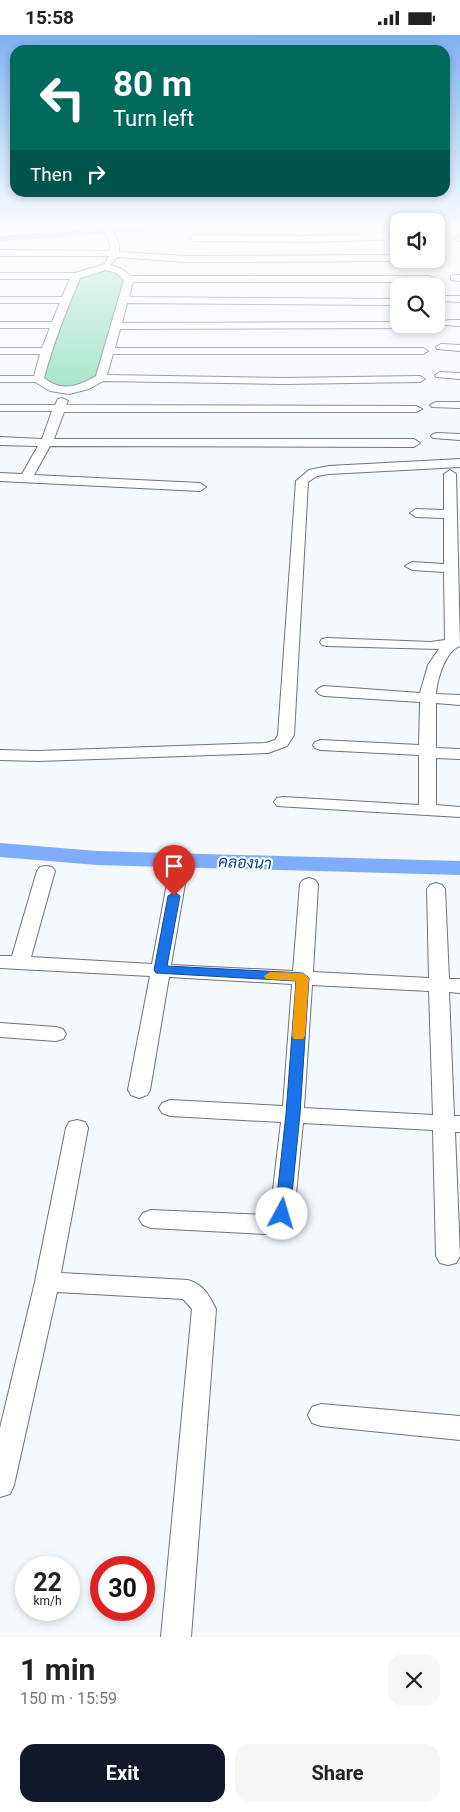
<!DOCTYPE html>
<meta charset="utf-8">
<style>
body{margin:0;font-family:Roboto,Sarabun,sans-serif;background:#f6f6f6;color:#222;height:100vh;display:flex;flex-direction:column;font-size:19px;white-space:nowrap}
*{box-sizing:border-box;margin:0}
p{font-size:16px;color:#767676}
.icon{flex:none;width:28px;height:28px;fill:none;stroke:currentColor;stroke-width:2;stroke-linecap:round;stroke-linejoin:round}
.map{position:relative;height:1602px;overflow:hidden}
.drawer{display:flex;flex-direction:column;background:#fff;flex:1}
.drawer>*{flex:none}
.guide{position:absolute;left:10px;top:10px;width:440px;height:152px;border-radius:15px;box-shadow:0 2px 8px #0003;background:#00695c;color:#fff;overflow:hidden}
.fabs{position:absolute;left:390px;top:178px;display:grid;gap:10px}
.fabs a{display:grid;place-items:center;width:55px;height:55px;border-radius:10px;background:#fff;box-shadow:0 2px 8px #0003;font-size:25px}
.speed{position:absolute;left:15px;top:1521px;display:flex;gap:10px;font-size:25px;font-weight:700;text-align:center}
.speed>*{display:grid;place-content:center;width:65px;height:65px;border-radius:50%;background:#fff;box-shadow:0 2px 8px #0003;line-height:1}
.speed small{font-size:12px;font-weight:400}
.speed .limit{border:8px solid #d22;background:#fff;color:#111}
.pin{position:absolute;display:grid;place-items:center;width:42px;height:42px;color:#fff;margin:-51px -21px;border-radius:50% 50% 50% 0;rotate:-45deg;box-shadow:0 0 5px #0007}
.pin .icon{rotate:45deg}
.me{position:absolute;width:55px;margin:-28px;rotate:6deg;stroke-linejoin:round;filter:drop-shadow(0 0 4px #0008)}
.turn{display:flex;align-items:center;gap:18px;height:105px;padding:0 20px;font-size:22px}
.turn .icon{width:65px;height:65px;stroke-width:2.5}
.turn b{display:block;font-size:35px;line-height:42px}
.then{display:flex;align-items:center;height:48px;padding:0 20px;background:#0003;gap:10px;font-size:19px}
.round{display:grid;place-items:center;flex:none;width:52px;height:52px;border-radius:15px;background:#f6f6f6}
.summary{display:flex;align-items:center;justify-content:space-between;height:85px;padding:0 20px}
h1{font-size:30px;font-weight:700;line-height:38px}
.action{display:flex;gap:10px;margin-top:auto;padding:10px 20px}
.action a{flex:1;height:58px;border-radius:15px;background:#111827;color:#fff;font-size:20px;font-weight:700;line-height:58px;text-align:center}
.action a+a{background:#f6f6f6;color:#222}
.status{display:flex;justify-content:space-between;align-items:center;height:35px;padding:0 25px;background:#fff;direction:ltr}
.status svg{height:14px;fill:currentColor}
.map>svg:first-child{display:block}
</style>
<div class="status"><b>15:58</b><svg viewBox="0 0 49 12"><path d="M0 12V9h3v3zM5 12V6h3v6zM10 12V3h3v9zM15 12V0h3v12zM26 1h20v11H26zM47 4h2v5h-2z"/></svg></div>
<div class="map">
<svg width="460" height="1602" viewBox="0 0 460 1602">
<rect width="100%" height="100%" fill="#f4f9fe"/>
<path fill="#8addb7" d="M94,236H119L129,244L98,343L62,355L38,344L76,241Z"/>
<g fill="none" stroke-linecap="round" stroke-linejoin="round">
<g fill="#7facfd" fill-rule="evenodd">
<path d="M155,189H209L204,192L0,206V200Z"/>
<path d="M0,808L97,816L460,826V840L97,830L0,822Z"/>
</g>
<defs>
<g id="street">
<path d="M101,189H109L119,208V217L184,221L399,220V224H403L399,226L184,227L117,222L110,230L122,234L131,241H430L435,244L430,247H133L129,262L399,264V270L127,268L122,288L399,287V289L431,290L426,293L120,294L115,313H423L428,316L423,319H113L107,340L283,343L420,341L425,344L420,347L283,349L103,346L89,354L69,359L50,356L35,347H0V341H34L40,319H0V313H42L50,293H0V287H52L60,268H0V262H62L70,244H0V238H75L105,229L109,221H0V215L110,216V208ZM106,235L116,238L124,245L96,341C77,352 62,357 44,343C53,309 66,276 80,243Z"/>
<path d="M75,191L79,194L78,196L0,201V195Z"/>
<path d="M399,198V204L312,207L193,206L189,203L193,200L312,201Z"/>
<path d="M459,200L460,206L456,205L455,203Z"/>
<path d="M454,240H460V246L451,245V241Z"/>
<path d="M444,261H460V267L441,266V262Z"/>
<path d="M449,285H460V291L445,290V286Z"/>
<path d="M441,309L460,310V316L437,314L436,312Z"/>
<path d="M440,337L460,338V344L436,342L435,340Z"/>
<path d="M62,363L68,366L66,370L416,371L422,374L416,377H64L54,404H414L420,408L414,412L50,411L34,440L200,448L206,452L200,456L0,446V438L22,439L38,411L0,410V402L42,404L52,376H0V370H55L58,364Z"/>
<path d="M436,367H460V373L432,372L430,370Z"/>
<path d="M437,398L460,399V405L433,403L431,401L433,399Z"/>
<path d="M460,424V432L329,439L317,441L308,447L294,700L287,711L268,718L38,726L0,725V715L38,716L266,708L275,705L278,700L296,446L309,435L329,431Z"/>
<path d="M450,435L456,439L460,611C445,616 437,645 436,659L460,660V670L436,668V713L460,714V724L436,723V770L460,772V782L277,771L274,767L277,763L283,762L419,770V720L321,715L315,713L313,710L315,707L321,705L419,710L420,667L324,661L319,659L316,656L319,653L324,651L420,658L428,630L439,614L327,611L322,610L320,607L322,604L327,603L431,607L445,605L444,537L412,535L405,531L412,527L444,529V483L416,482L410,478L416,474L444,475V439Z"/>
<path d="M46,831L52,832L55,836L31,922L152,929L168,843L171,839L177,837L183,839L186,843L171,930L293,936L300,849L303,845L309,843L315,845L318,849L313,937L429,943L427,854L430,850L436,848L442,850L445,854L449,944H460V958L449,957L454,1081H460V1097H455L460,1221L456,1228L448,1230L440,1228L436,1221L433,1095L303,1088L294,1179L285,1194L265,1199L151,1193L143,1190L139,1184L143,1178L151,1175L270,1180L281,1087L170,1081L162,1078L159,1073L162,1068L170,1065L283,1071L292,949L169,942L150,1055L147,1060L139,1063L131,1060L128,1055L150,941L0,933V921H12L37,836L40,832ZM312,950L429,956L433,1080L304,1073Z"/>
<path d="M0,988L56,992L63,994L66,999L63,1004L56,1006L0,1002Z"/>
<path d="M77,1085L85,1087L88,1093L61,1238L188,1245C204,1250 209,1260 216,1274L191,1602H161L192,1274L183,1264L57,1257L14,1450L10,1459L0,1462V1393L35,1247L66,1093L69,1087Z"/>
<path d="M321,1369L460,1381V1405L321,1391L312,1388L308,1380L312,1372Z"/>
</g>
</defs>
<use href="#street" stroke="#6d737c" stroke-width="2"/>
<use href="#street" fill="#fff" fill-rule="evenodd"/>
</g>
<linearGradient id="sky" x2="0" y2="1"><stop stop-color="#7eb1f0"/><stop offset="0.46" stop-color="#fafcff"/><stop offset="1" stop-color="#fafcff" stop-opacity="0"/></linearGradient>
<rect width="460" height="413" fill="url(#sky)"/>
<path fill="#1a73e8" stroke="#114b97" d="M174,857L180,861L167,931L303,938L309,943L300,1079L290,1179L288,1183L282,1185L277,1183L275,1179L286,1079L296,946L156,938L154,935L168,861Z"/>
<path fill="#f59e0b" d="M270,937L303,938L309,943L305,1001L303,1004H294L292,1001L296,946L266,944L264,941Z"/>
<g text-anchor="middle" stroke-width="4" stroke-linejoin="round" paint-order="stroke">
<g font-size="16" font-style="italic" fill="#0c3c97" stroke="#fff">
<text transform="translate(245 827) rotate(2)" y="6">คลองนา</text>
</g>
</g>
</svg>
<div class="fabs">
<a><svg class="icon" aria-label="sound" viewBox="0 0 24 24"><path d="M4 9h4l5-4v14l-5-4H4zM17 9q2 3 0 6"/></svg></a>
<a><svg class="icon" aria-label="search" viewBox="0 0 24 24"><circle cx="10" cy="10" r="6"/><path d="M15 15l6 6"/></svg></a>
</div>
<div class="speed"><div>22<small>km/h</small></div><div class="limit">30</div></div>
<div class="pin" style="left:174px;top:861px;background:#d93025"><svg class="icon" aria-label="arrive" viewBox="0 0 24 24"><path d="M6 21V4h12l-3 4 3 4H6"/></svg></div>
<svg class="me" style="left:282px;top:1179px" viewBox="-20 -20 40 40"><circle r="19" fill="#fff"/><path d="M0-13L10 11 0 6-10 11z" fill="#1a73e8"/></svg>
<div class="guide">
<div class="turn"><svg class="icon" aria-label="left" viewBox="0 0 24 24"><path d="M17 20v-9H6M10 6l-5 5 5 5"/></svg><div><b>80 m</b>Turn left</div></div>
<div class="then">Then<svg class="icon" aria-label="right" viewBox="0 0 24 24"><path d="M7 20v-9h11M14 6l5 5-5 5"/></svg></div>
</div>
</div>
<section class="drawer">
<div class="summary"><div><h1>1 min</h1><p>150 m · 15:59</p></div><a class="round"><svg class="icon" aria-label="close" viewBox="0 0 24 24"><path d="M6 6l12 12M18 6L6 18"/></svg></a></div>
<div class="action"><a>Exit</a><a>Share</a></div>
</section>
